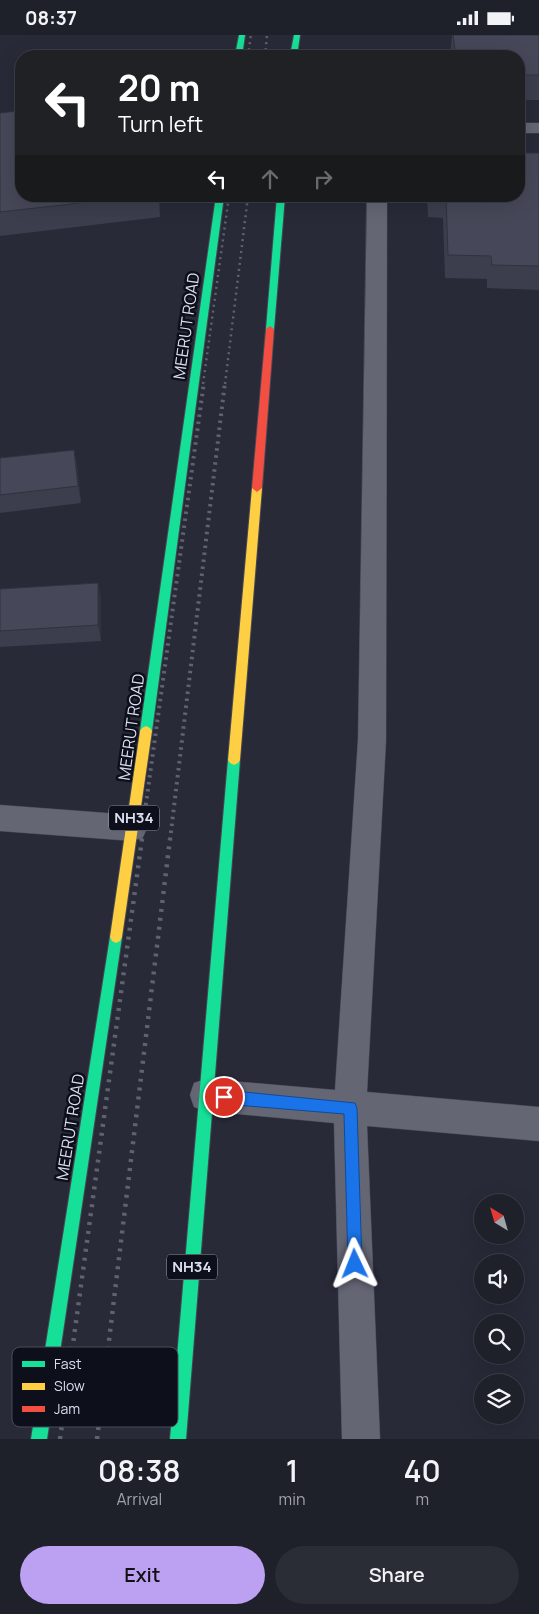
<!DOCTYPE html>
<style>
body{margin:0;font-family:Manrope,sans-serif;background:#2b2d36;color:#f1f3f6;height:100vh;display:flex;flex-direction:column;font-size:19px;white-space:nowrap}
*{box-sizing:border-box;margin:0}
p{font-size:16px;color:#a1a3a8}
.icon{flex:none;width:28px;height:28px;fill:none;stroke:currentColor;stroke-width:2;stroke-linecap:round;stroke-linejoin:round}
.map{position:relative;height:1404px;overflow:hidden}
.drawer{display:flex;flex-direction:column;background:#1e202a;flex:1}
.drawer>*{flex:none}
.guide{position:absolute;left:15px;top:15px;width:510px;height:152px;border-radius:20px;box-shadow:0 5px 20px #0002,0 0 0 1px #3c3e47;background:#202124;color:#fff;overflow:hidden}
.needle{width:32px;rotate:323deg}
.controls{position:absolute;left:474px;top:1159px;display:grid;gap:10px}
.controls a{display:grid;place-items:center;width:50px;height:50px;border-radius:50%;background:#1e202a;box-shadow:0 5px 20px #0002,0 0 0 1px #3c3e47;font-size:25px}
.pin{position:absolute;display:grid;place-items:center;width:42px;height:42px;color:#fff;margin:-21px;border:2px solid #fff;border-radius:50%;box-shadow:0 1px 5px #0007}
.me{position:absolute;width:55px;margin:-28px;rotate:358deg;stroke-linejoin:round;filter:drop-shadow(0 0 4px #0008)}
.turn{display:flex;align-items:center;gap:18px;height:105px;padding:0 20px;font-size:22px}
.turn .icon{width:65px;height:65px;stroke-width:2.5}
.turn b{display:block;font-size:35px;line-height:42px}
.lanes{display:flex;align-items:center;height:48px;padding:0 20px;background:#0003;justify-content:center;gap:25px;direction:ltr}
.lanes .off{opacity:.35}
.eta{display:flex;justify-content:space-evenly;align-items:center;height:85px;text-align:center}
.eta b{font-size:30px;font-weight:600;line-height:35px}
.action{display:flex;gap:10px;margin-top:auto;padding:10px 20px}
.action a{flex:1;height:58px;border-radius:30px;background:#bca0f2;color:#111;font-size:20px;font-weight:600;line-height:58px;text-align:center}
.action a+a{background:#2b2d36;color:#f1f3f6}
.status{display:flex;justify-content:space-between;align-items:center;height:35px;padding:0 25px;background:#1e202a;direction:ltr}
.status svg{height:14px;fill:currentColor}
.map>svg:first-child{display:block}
</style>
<div class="status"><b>08:37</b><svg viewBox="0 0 49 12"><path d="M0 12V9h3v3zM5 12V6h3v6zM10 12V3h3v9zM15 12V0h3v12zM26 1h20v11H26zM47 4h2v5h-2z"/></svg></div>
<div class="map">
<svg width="539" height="1404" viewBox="0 0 539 1404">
<rect width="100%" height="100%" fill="#282a38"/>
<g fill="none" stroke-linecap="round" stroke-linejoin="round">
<defs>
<g id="street">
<rect x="519" y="88" width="20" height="10"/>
<path d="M367,161H387L386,705L367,1057L539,1072V1106L367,1091L380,1404H342L334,1088L206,1076L194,1072L190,1060L194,1048L206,1044L335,1055L358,705Z"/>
<path d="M0,770L133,780L143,784L147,793L143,802L133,806L0,796Z"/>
</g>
<g id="fast">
<path d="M239,0H245L242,21H235Z"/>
<path d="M294,0H300L297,21H290Z"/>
<path d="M216,161H224L152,696L150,699H142L140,696Z"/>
<path d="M277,161H285L274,294L270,297L266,294Z"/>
<path d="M234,720L238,722L240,725L186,1404H170L228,725L230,722Z"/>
<path d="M116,896L120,898L122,902L47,1404H31L110,902L112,898Z"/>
</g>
<g id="slow">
<path d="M257,449L262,453L240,725L238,728L234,730L230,728L228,725L252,453Z"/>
<path d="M146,691L150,693L152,696L122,902L120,906L116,908L112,906L110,902L140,696L142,693Z"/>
</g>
<path id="jam" d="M270,291L274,294L262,453L257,457L252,453L266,294Z"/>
</defs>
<use href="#street" stroke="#464854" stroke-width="1"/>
<use href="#fast" stroke="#464854" stroke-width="2"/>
<use href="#slow" stroke="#464854" stroke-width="2"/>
<use href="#jam" stroke="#464854" stroke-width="2"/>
<use href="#street" fill="#646674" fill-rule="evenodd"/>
<use href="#fast" fill="#16e098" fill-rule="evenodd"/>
<use href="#slow" fill="#ffcf43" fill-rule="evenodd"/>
<use href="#jam" fill="#f24e42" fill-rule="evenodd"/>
<g stroke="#61626f" stroke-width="2.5" stroke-dasharray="2 4" stroke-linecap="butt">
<path d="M248,21L251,0"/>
<path d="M265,21L267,0"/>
<path d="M203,349L229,161"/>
<path d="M225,349L248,161"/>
</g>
<g stroke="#61626f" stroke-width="4" stroke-dasharray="2.5 4.5" stroke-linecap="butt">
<path d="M141,805L204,347"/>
<path d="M170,805L225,347"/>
</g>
<g stroke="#61626f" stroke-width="4.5" stroke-dasharray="3 6" stroke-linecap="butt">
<path d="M60,1404L142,804"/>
<path d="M97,1404L170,804"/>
</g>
</g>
<g fill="#3c3e4d">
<path d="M452,0H539V65H519V21H450Z"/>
<path d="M0,78L21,161H159L160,182L0,201Z"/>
<path d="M539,118V255L487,253V244L445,243L443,183L428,182L427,161H519Z"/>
<path d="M74,415L77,432L81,468L0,478V423Z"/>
<path d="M98,548L101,565V606L0,612V554Z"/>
</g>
<g fill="#31323e">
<path d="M74,415L77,432L81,468L78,451Z"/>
<path d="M98,548L101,565V606L98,590Z"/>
</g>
<g fill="#464859" stroke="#31323e">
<path d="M453,0H539V40H519V21H456Z"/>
<path d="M17,76L21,100V161H142L0,177V78Z"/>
<path d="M519,118H539V231L492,230L491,221L448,220L446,161H519Z"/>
<path d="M74,415L78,451L0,460V423Z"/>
<path d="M98,548V590L0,596V554Z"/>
</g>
<path fill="#1a73e8" stroke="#114b97" d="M224,1055L355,1068L357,1073L362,1229L360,1234L355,1236L350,1234L348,1229L344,1079L224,1069L219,1067L217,1062L219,1057Z"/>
<g text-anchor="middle" stroke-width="5" stroke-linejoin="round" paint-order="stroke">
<g fill="#0d0f1a" stroke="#9da0af" stroke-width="1">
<rect x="109" y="770.5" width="50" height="25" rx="4"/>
<rect x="167" y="1219.5" width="50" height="25" rx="4"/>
</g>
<g font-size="15" font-weight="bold" fill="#dbdeef">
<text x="134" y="788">NH34</text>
<text x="192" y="1237">NH34</text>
</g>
<g font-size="16" fill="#dbdeef" stroke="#0d0f1a">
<text transform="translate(186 291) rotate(-82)" y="6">MEERUT ROAD</text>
<text transform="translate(131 692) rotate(-82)" y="6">MEERUT ROAD</text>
<text transform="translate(70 1092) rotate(-81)" y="6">MEERUT ROAD</text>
</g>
</g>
<rect x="12" y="1312" width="166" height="80" rx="8" fill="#0d0f1a" stroke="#4b4d5a" stroke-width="1"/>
<rect x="22" y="1326" width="23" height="6" fill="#16e098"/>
<rect x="22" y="1348" width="23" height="7" fill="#ffcf43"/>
<rect x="22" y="1371" width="23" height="6" fill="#f24e42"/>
<g font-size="14" fill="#dbdeef">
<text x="54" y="1334">Fast</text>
<text x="54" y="1356">Slow</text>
<text x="54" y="1379">Jam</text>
</g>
</svg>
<div class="controls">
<a><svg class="needle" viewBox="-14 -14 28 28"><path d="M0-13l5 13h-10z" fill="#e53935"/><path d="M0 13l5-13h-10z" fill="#a1a3a8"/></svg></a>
<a><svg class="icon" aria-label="sound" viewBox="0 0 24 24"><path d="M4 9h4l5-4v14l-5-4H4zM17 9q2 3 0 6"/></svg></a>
<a><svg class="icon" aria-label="search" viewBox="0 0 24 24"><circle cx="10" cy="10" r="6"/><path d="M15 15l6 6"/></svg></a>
<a><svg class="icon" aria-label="layers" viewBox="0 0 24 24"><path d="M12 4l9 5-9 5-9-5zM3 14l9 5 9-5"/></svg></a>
</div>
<div class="pin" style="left:224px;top:1062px;background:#d93025"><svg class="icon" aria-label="arrive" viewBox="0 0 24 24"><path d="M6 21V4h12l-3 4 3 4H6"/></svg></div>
<svg class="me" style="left:355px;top:1229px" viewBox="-20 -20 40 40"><path d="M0-17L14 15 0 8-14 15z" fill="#1a73e8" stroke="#fff" stroke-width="4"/></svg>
<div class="guide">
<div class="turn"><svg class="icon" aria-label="left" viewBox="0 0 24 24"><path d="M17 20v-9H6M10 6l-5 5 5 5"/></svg><div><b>20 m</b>Turn left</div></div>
<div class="lanes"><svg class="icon" aria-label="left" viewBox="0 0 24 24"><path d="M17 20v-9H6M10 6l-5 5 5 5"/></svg><svg class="icon off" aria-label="ahead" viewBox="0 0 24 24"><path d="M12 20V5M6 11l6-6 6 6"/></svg><svg class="icon off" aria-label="right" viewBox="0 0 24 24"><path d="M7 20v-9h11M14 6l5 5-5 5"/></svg></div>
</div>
</div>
<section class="drawer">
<div class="eta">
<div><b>08:38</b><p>Arrival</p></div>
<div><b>1</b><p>min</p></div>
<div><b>40</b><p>m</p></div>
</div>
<div class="action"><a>Exit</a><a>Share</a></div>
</section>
